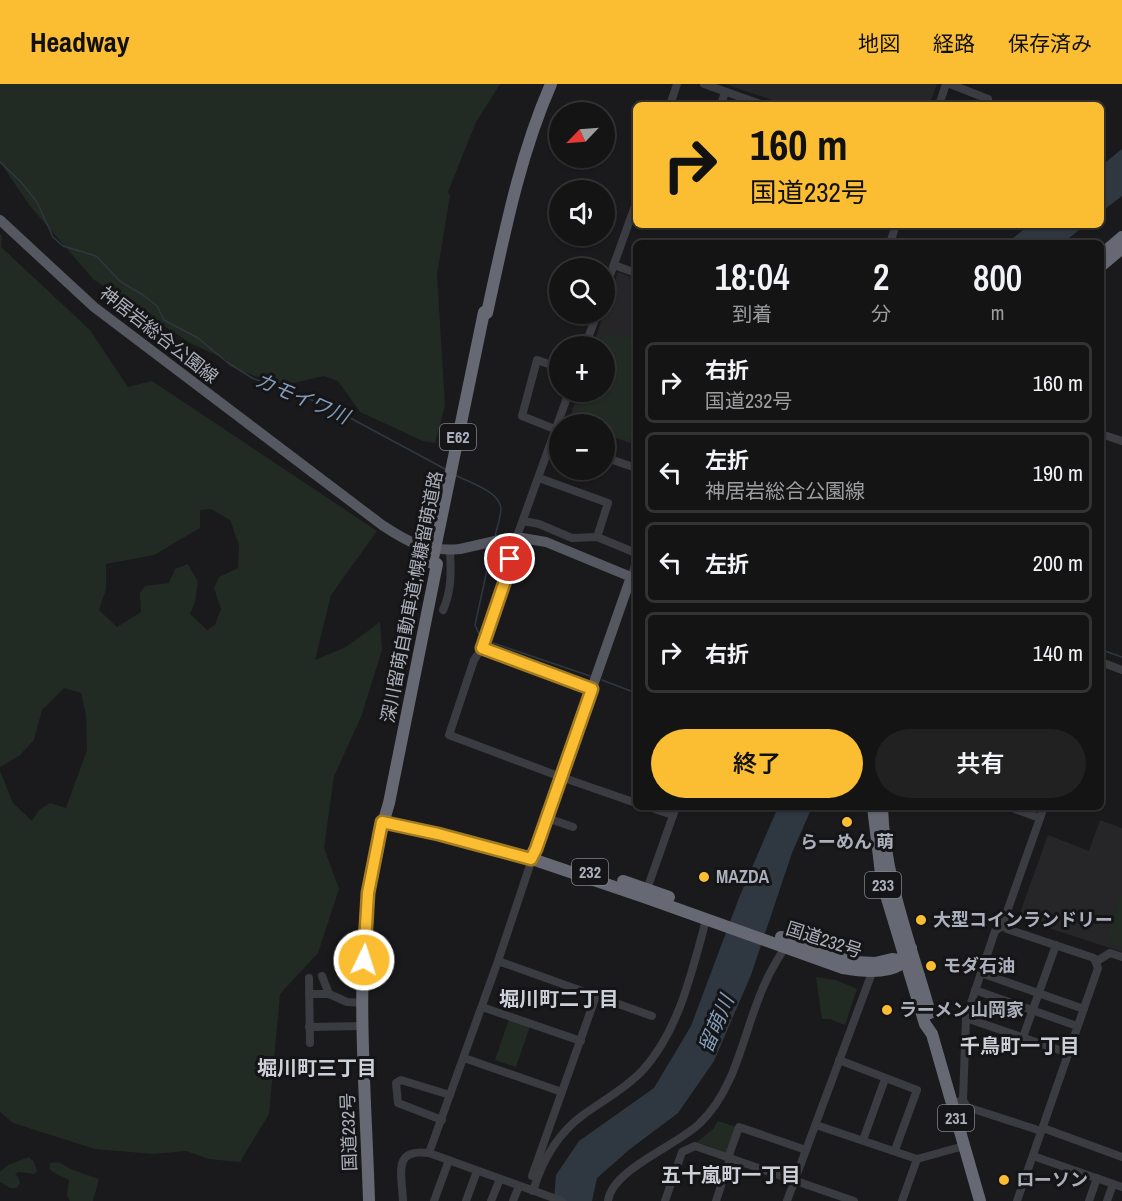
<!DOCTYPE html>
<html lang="ja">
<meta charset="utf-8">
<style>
body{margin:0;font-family:"Archivo Narrow","Noto Sans JP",sans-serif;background:#212122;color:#f1f3f6;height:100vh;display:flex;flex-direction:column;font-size:22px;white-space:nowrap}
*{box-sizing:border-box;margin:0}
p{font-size:20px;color:#9d9ea0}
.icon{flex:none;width:33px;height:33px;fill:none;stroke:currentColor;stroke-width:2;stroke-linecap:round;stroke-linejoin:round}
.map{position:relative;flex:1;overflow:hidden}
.details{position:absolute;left:633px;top:156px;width:471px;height:570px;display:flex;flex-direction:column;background:#141415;border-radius:9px;box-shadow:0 2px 4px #0004,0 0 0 2px #333334}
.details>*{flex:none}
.banner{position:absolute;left:633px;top:18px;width:471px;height:126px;border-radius:9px;box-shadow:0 2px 4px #0004,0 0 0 2px #333334;background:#fbbe33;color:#111;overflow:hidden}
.needle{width:39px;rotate:245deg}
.buttons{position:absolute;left:549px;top:18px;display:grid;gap:12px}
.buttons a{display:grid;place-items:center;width:66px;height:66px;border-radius:50%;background:#141415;box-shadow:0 2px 4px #0004,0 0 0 2px #333334;font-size:30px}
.pin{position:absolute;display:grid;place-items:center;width:51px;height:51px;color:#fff;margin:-26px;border:3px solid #fff;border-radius:50%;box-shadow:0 2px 6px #0007}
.me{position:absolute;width:66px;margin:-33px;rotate:4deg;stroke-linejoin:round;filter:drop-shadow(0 0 4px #0008)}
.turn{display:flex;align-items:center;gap:21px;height:126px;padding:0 18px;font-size:27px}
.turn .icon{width:78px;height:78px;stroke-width:2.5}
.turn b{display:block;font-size:42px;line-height:51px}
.eta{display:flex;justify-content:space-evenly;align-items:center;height:102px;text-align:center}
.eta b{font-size:36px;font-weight:600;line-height:42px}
.button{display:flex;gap:12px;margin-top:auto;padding:12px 18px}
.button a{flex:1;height:69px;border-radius:36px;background:#fbbe33;color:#111;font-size:24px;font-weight:600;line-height:69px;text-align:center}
.button a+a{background:#212122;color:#f1f3f6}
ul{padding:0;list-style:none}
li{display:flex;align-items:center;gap:18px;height:81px;margin:0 12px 9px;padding:0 6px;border:3px solid #333334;border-radius:9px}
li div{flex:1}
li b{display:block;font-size:22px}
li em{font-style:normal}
header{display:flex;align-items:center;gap:36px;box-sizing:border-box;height:84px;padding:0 30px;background:#fbbe33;color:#111}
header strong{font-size:28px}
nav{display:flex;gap:33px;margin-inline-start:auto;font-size:21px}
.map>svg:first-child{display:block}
</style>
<header>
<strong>Headway</strong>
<nav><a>地図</a><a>経路</a><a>保存済み</a></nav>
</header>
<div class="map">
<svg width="1122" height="1117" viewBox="0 0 1122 1117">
<rect width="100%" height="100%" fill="#1a1a1c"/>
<g fill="#262629">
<path d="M725,0H937L929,21H787Z"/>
<path d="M618,188L636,195V361L605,350L604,340H579L569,337L578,308H604V262H593Z"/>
<path d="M1100,736L1122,744V868L1018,834L1048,751L1089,767Z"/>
</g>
<g fill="#212b23" fill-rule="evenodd">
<path d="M0,0H500L476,38L448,108L450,111L437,191L445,322L435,359L423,357L360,328L338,297L324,292L280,302L229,282L227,276L190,259L93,195L30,122L0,78Z"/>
<path d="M0,150L2,152L1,163L90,246L128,303L152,297L377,447L331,511L315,576L346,563L380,538L382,566L361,633L334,692L324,764L339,805L318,869L280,910L269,1030L240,1078L209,1075L186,1067L154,1070L95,1065L13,1039L0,1028V687L13,719L32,737L39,726L50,719L66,724L87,666L86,631L81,609L64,604L42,626L34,656L20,671L0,683ZM211,425L230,436L239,461L238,484L219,493L214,504L221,525L215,541L207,546L190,530L195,518L198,498L188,480L175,485L169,499L145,502L140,509L141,528L117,543L99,526L106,505V480L154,471L200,444V426Z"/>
<path d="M606,248L636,257V358L605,347L604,340H584L578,326L585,308H604V262H601Z"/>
<path d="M1122,809V863L1113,860L1108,849Z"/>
<path d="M816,893L836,896L857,905L845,941L830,935H822Z"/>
<path d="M509,935L530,942L516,983L495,976Z"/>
<path d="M718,1037L736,1043L727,1069L697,1058L713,1045Z"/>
<path d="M29,1073L34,1078L37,1087L35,1090L19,1088L15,1090L18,1093L20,1099L17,1104H10L0,1098V1088L8,1081Z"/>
<path d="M58,1078L73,1086L99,1095L93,1117H70L67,1111L69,1096L53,1088L49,1084L50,1079Z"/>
</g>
<g fill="#2f3841">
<path d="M1122,65V112L1101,128V82Z"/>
<path d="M1029,141H1085L1063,159H1007Z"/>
<path d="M778,723H812L792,769L751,891L714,977L678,1029L630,1065L597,1094L592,1117H554L556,1091L579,1057L654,1004L691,942L739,814Z"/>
</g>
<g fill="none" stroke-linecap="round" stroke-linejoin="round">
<g stroke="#2f3841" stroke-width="1.5">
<path d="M0,78L21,98L37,118L53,153L63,162L96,172L121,198L143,211L157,222L164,236L198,254L227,278L252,294L328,322L445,385"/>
<path d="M455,391C468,398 499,407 501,424C501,432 497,444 495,452"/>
<path d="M479,550L475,541L492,463"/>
<path d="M493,559L590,592"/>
<path d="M1105,567L1122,573"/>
<path d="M602,596L636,609"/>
</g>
<g stroke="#3b3b42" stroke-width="8">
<path d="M704,0L763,21"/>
<path d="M950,0L988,15"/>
<path d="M670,21L677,0"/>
<path d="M721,21L725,8"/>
<path d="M939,21L946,0"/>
<path d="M890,159L896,141"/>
<path d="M614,181L636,189"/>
<path d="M604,208L636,119"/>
<path d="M585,262L597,230"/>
<path d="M569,308L512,466L508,488L482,564L474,576L449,651L561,693L636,719"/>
<path d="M557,346L522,332L537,276L560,284"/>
<path d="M1101,350L1122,357"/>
<path d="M604,373L636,384"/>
<path d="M539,394L608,419L597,453"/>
<path d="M523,437L539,440L572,454L597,453L636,469"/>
<path d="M631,493L636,478"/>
<path d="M443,526C452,506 451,487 450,466"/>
<path d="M1101,560L1102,557"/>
<path d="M482,564L592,605"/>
<path d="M1101,578L1122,586"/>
<path d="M648,723L673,731"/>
<path d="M1009,723L1040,734"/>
<path d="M547,734L573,743"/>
<path d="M646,808L676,723"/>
<path d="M1004,841L1007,845L1094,874L1098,884L1017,1117"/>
<path d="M1004,841V836L1044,723"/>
<path d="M498,877L652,932"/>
<path d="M1097,877L1110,869L1122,873"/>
<path d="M981,889L1084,925"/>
<path d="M322,892L329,910"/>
<path d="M309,894L310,959"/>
<path d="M975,906L1077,942"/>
<path d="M309,910H329L347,918L363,919"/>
<path d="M482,923L581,957"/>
<path d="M966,934L1068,969"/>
<path d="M309,943L364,942"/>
<path d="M1023,953L1056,861"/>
<path d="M464,974L562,1008"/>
<path d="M839,976L917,1006L895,1066"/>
<path d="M963,1016L967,1023L1041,1047"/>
<path d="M953,1020L963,1016L966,934L995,847L1004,841"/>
<path d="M442,1036L398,1019L396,999L401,996L450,1011"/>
<path d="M816,1041L917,1075L964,1062"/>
<path d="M1043,1044L1122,1073"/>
<path d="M863,1056L885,995"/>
<path d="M429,1069L498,877L532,775"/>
<path d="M1033,1072L1122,1103"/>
<path d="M728,1074L739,1043L806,1066"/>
<path d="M532,1092L596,912"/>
<path d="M533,1107C542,1077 557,1050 583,1031C602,1017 625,1005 642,987C679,947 692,887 706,836"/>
<path d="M403,1117C402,1090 392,1064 429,1069L562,1117"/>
<path d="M434,1117L449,1076"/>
<path d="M466,1117L477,1087"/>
<path d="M491,1117L500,1095"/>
<path d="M513,1117L519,1102"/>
<path d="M608,1117C612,1085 677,1062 700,1039C739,1002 744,941 767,895C772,884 779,873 785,863"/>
<path d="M665,1117L682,1068L695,1062L854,1117"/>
<path d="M716,1117L730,1075"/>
<path d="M787,1117L873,886"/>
<path d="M902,1117L917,1075"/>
<path d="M1089,1117L1097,1094"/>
<path d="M1107,1117L1113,1100"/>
</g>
<g stroke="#565861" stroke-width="10">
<path d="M0,136L94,223L382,441C409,459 426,468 460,465"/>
<path d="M522,454L546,458L631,493L532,775"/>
</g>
<g stroke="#666973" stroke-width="12">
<path d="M1101,171L1122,153"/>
<path d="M1101,182L1122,164"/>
<path d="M487,229C504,152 519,73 551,0"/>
<path d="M873,723L882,798L925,940L932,950L980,1117"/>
<path d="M882,723C884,794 911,861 930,929"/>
<path d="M382,738L438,750L532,775L644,813L843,884C865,888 905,893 911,864"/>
<path d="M623,797L669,813"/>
<path d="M781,853L855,878L875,879L892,875L906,877L915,884L919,892"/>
<path d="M369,1117C366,1016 356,909 368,809C372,778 380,749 389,719L437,480"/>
</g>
<path stroke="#565861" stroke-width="10" d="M460,465L504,455L522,454"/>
<path stroke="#666973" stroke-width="12" d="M432,479L484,228"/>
</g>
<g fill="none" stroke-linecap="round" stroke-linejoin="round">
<defs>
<path id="route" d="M364,876L368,809L382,738L438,750L531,775L536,765L592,605L482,564L508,488L510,475"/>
</defs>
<use href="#route" stroke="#a37c21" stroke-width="15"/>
<use href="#route" stroke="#fbbe33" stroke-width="10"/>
</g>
<g fill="#fbbe33" stroke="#151517" stroke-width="2">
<circle cx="847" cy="738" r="6"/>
<circle cx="704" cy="793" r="6"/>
<circle cx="921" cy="836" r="6"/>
<circle cx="931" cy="882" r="6"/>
<circle cx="887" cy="926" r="6"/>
<circle cx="1004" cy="1096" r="6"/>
</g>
<g text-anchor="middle" stroke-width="6" stroke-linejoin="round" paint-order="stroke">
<g fill="#151517" stroke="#7f828a" stroke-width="1.5">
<rect x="440" y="340" width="36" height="26" rx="4.5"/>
<rect x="572" y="775" width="36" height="26" rx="4.5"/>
<rect x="865" y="788" width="36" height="26" rx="4.5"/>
<rect x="938" y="1021" width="36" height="26" rx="4.5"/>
</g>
<g font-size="16" font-weight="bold" fill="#acb0bc">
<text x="458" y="359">E62</text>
<text x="590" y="794">232</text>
<text x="883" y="807">233</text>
<text x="956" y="1040">231</text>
</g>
<g font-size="18" fill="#acb0bc" stroke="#151517">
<text transform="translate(159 251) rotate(38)" y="6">神居岩総合公園線</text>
<text transform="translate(412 513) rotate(-79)" y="6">深川留萌自動車道;幌糠留萌道路</text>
<text transform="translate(824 856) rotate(18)" y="6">国道232号</text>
<text transform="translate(349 1048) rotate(-92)" y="6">国道232号</text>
</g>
<g font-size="18" font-weight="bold" fill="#acb0bc" stroke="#151517" text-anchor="start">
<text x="847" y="764" text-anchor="middle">らーめん 萌</text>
<text x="716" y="799">MAZDA</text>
<text x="933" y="842">大型コインランドリー</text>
<text x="943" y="888">モダ石油</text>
<text x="899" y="932">ラーメン山岡家</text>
<text x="1016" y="1102">ローソン</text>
</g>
<g font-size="20" font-style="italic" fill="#829db8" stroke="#151517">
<text transform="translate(302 314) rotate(23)" y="7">カモイワ川</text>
<text transform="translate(716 940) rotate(-67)" y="7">留萌川</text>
</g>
<g font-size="20" font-weight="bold" fill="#cdd0d8" stroke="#151517">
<text x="559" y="922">堀川町二丁目</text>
<text x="1020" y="969">千鳥町一丁目</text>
<text x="317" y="991">堀川町三丁目</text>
<text x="731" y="1098">五十嵐町一丁目</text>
</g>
</g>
</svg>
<div class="buttons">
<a><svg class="needle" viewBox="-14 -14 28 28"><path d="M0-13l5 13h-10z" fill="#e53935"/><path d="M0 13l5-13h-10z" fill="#9d9ea0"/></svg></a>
<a><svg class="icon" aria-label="sound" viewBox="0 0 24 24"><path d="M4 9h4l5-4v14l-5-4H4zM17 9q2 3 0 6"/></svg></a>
<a><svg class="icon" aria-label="search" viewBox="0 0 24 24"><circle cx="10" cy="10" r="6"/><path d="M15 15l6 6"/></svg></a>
<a>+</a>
<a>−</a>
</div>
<div class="pin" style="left:510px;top:475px;background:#d93025"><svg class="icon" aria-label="arrive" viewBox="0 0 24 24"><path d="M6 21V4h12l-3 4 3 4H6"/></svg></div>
<svg class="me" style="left:364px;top:876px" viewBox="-20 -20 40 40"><circle r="17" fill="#fbbe33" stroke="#fff" stroke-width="3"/><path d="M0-11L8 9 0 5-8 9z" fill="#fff"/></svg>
<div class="banner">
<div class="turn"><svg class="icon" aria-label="right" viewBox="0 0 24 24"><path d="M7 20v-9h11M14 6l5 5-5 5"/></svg><div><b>160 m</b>国道232号</div></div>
</div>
<section class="details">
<div class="eta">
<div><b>18:04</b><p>到着</p></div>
<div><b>2</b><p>分</p></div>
<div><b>800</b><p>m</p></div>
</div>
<ul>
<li><svg class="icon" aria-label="right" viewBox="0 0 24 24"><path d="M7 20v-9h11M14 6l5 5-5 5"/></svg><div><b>右折</b><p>国道232号</p></div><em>160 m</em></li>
<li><svg class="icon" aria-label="left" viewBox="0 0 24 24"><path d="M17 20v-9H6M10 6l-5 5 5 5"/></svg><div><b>左折</b><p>神居岩総合公園線</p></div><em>190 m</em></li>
<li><svg class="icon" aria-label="left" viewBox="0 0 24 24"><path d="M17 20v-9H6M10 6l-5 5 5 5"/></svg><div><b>左折</b></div><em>200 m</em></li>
<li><svg class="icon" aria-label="right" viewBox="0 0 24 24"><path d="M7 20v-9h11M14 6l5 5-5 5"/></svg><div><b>右折</b></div><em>140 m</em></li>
</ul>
<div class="button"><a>終了</a><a>共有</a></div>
</section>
</div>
